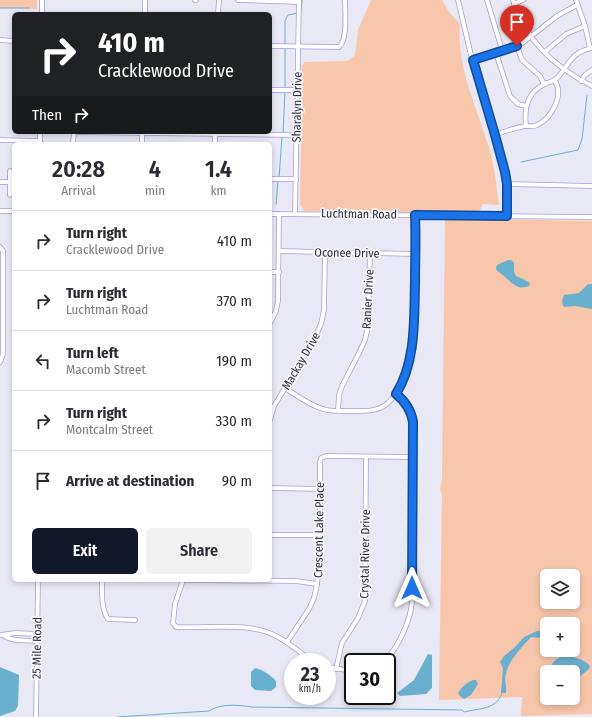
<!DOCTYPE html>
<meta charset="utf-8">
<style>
body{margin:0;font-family:"Fira Sans Condensed",sans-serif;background:#f2f2f3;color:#2b2b33;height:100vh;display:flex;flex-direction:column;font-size:15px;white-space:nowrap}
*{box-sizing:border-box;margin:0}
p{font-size:13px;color:#7c7c81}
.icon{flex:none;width:22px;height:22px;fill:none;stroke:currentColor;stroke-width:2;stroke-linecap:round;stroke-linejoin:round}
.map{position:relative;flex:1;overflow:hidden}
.panel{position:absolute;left:12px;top:142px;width:260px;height:440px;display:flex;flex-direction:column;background:#fff;border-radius:6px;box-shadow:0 2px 6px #0003}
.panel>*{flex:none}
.guide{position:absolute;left:12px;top:12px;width:260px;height:122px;border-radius:6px;box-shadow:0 2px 6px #0003;background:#202124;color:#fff;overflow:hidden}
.fabs{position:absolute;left:540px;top:569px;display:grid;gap:8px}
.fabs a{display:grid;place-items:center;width:40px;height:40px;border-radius:6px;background:#fff;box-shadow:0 2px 6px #0003;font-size:20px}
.speed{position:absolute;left:284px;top:653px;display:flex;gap:8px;font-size:20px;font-weight:700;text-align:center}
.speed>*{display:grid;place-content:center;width:52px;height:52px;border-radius:50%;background:#fff;box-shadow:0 2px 6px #0003;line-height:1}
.speed small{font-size:10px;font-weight:400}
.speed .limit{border:2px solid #111;border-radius:6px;background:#fff;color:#111}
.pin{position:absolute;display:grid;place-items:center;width:34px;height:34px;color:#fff;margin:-41px -17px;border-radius:50% 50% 50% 0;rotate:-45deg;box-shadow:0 0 4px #0007}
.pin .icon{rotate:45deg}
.me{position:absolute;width:44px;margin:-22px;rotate:0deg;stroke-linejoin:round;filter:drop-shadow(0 0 3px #0008)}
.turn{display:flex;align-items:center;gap:14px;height:84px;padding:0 20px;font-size:18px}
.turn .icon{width:52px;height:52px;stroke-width:2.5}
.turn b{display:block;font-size:28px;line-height:34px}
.then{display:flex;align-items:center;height:38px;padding:0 20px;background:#0003;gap:8px;font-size:15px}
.eta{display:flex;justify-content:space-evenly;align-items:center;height:68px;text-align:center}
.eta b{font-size:24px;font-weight:600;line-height:28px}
.primary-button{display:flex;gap:8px;margin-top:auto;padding:8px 20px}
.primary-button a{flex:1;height:46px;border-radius:6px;background:#111827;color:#fff;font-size:16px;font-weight:600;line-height:46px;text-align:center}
.primary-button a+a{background:#f2f2f3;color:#2b2b33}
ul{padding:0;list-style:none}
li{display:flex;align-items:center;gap:12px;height:60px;padding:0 20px;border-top:1px solid #e1e1e2}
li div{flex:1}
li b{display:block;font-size:15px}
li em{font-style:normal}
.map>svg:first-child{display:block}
</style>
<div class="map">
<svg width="592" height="717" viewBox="0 0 592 717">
<rect width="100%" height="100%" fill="#e9e8f5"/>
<g fill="#f8c6ab" fill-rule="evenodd">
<path d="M0,0H37V9L0,8Z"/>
<path d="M371,0H442L449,12L460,24C456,67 477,107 489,148C495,166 496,186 499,205L483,204L478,214L304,211L300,204L302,67L304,62L347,61L355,56L358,30Z"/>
<path d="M445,218L592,221V714L521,716L522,697L439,700L442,494L440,490L442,478ZM547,576H573V602H547ZM547,624H573V650H547ZM547,672H573V698H547Z"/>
</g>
<g fill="#69afce">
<path d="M508,260H511L514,263V272L516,276L529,282L530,285C517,294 507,276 497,271L496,268L497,265Z"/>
<path d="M588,284H592V309L575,306L565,307L563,306L562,301L564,295L579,293Z"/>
<path d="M537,631L545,632L547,635V648L542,638L531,637C522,647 508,661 506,674C504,681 507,686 506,693H501L503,668L500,662L504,656L514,648L524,637Z"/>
<path d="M428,654L432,655V688L426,694L400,696L397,693L414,680Z"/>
<path d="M563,656C573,656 584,659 590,666L589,669L573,682V672H549C551,663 555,659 563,656Z"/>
<path d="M0,667L19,675L18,706L15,711L0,716Z"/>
<path d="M255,668C264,670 270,675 276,681V687L271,691L255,690L251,686V672Z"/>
<path d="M473,680H476L478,684L471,695L464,699L460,696L458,693C462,687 466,683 473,680Z"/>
</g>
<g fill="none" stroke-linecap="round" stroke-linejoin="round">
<g stroke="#69afce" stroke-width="1">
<path d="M0,8H29"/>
<path d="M301,10L302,0"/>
<path d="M285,44V21L288,15L298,13"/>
<path d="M285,88V47"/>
<path d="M283,134L285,91"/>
<path d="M521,162L578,150L582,139L587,95"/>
<path d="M279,178L282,137"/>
<path d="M276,204L278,181"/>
<path d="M117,717L209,711C221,703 239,705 252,707L462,710L464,712C480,708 496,710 502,693"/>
</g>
<defs>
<g id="minor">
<path d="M195,0H196"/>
<path d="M238,0L299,2"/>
<path d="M458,0L471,55L495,135L505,171L507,184V216"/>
<path d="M487,0L502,50"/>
<path d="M513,0C525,40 556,68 592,86"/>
<path d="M576,0L585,26L590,48"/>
<path d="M514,4L523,0"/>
<path d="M42,14V0"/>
<path d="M145,14V0"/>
<path d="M218,14L219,0"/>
<path d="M0,40L14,41"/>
<path d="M270,46L339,47C348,40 345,11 345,0"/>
<path d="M517,46L522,60L540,76L544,84"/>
<path d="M545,52L566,34L585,26"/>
<path d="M496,53L510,96L518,104L526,106"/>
<path d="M473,60L521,44L557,16L577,5"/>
<path d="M581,81L585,75L592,70"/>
<path d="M270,90H298"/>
<path d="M526,126C524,109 527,92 545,84C548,82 553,82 556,79C570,65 569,53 592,48"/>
<path d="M76,132L297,135"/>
<path d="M495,135C505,131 515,128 525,126C529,126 534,127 537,125C552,118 564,95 555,81"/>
<path d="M0,140L40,141"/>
<path d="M40,144V132"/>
<path d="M73,144L74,132"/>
<path d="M142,144V132"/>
<path d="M215,144V132"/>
<path d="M270,179H296"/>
<path d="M0,182H10"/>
<path d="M507,184L592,186"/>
<path d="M10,195V171"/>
<path d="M0,211H14"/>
<path d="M270,214L592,217"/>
<path d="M295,214L299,0"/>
<path d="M0,247L3,251V354L0,362"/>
<path d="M279,251L415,254"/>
<path d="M270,272H279"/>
<path d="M270,323L276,311L278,301L279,214"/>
<path d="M285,388C296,395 308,404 320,408C329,412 340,411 350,411C360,411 371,412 380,408C405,397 411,354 414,330L415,215"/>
<path d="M338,410L339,395L342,386L359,353L365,340L368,326L370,253"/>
<path d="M270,420L274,406L312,344L321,324L324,310L325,253"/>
<path d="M270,488L320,489"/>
<path d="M270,535H320"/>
<path d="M102,580C102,592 101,609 108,619L135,620"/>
<path d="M183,580L175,604L173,623L176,627C208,629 247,621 276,636C290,643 301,654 314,662"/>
<path d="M186,580L296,581L317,584"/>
<path d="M0,635L16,633L37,634"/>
<path d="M3,635C12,642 25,640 37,641"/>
<path d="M287,642L309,609L314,598L317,584L320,561V462L321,458L326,456L413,457"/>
<path d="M384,662C398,648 411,620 412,601L413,422C411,410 405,401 396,394"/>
<path d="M327,667L353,671"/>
<path d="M336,669L342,643L358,618L365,601L366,457"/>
<path d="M36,717L38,580"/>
</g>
</defs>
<use href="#minor" stroke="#a49eda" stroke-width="5.5"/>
<use href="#minor" stroke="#fff" stroke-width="4"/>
</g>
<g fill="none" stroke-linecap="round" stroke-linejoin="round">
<defs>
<path id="route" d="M412,588L413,422C411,410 405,401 396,394C416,362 414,320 415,283C415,260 416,238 415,215L507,216V184L505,172L495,135L473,60L517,46"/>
</defs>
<use href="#route" stroke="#114b97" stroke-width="10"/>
<use href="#route" stroke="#1a73e8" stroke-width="7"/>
</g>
<g text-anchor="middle" stroke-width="3.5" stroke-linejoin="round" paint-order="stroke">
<g font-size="12" fill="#312e47" stroke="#f7f7f7">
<text transform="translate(297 107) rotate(-89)" y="4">Sharalyn Drive</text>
<text transform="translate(359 214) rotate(1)" y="4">Luchtman Road</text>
<text transform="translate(347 253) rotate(1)" y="4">Oconee Drive</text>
<text transform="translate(368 299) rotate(-87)" y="4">Ranier Drive</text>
<text transform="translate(301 361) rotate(-60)" y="4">Mackay Drive</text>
<text transform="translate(319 530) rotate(-89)" y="4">Crescent Lake Place</text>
<text transform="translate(365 554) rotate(-89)" y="4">Crystal River Drive</text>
<text transform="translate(37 648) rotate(-89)" y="4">25 Mile Road</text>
</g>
</g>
</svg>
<div class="fabs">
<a><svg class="icon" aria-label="layers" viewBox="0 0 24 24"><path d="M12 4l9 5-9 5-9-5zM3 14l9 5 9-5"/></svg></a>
<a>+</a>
<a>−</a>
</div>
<div class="speed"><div>23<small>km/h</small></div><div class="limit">30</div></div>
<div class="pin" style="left:517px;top:46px;background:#d93025"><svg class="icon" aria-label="arrive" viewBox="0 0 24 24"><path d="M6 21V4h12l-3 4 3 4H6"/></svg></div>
<svg class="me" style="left:412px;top:588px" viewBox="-20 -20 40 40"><path d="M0-17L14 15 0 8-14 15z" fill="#1a73e8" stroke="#fff" stroke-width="4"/></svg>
<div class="guide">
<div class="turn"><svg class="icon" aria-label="right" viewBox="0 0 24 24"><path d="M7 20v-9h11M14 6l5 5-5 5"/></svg><div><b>410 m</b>Cracklewood Drive</div></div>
<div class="then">Then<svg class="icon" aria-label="right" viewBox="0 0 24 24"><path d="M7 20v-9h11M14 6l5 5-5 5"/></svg></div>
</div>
<section class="panel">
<div class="eta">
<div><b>20:28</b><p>Arrival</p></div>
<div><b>4</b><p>min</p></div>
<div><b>1.4</b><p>km</p></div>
</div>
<ul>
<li><svg class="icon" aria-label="right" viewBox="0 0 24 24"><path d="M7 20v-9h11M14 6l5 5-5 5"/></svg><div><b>Turn right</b><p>Cracklewood Drive</p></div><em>410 m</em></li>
<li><svg class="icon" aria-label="right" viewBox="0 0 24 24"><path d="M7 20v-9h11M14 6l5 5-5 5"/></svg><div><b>Turn right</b><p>Luchtman Road</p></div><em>370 m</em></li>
<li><svg class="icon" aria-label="left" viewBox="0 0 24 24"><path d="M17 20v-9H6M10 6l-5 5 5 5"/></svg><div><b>Turn left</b><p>Macomb Street</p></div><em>190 m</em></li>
<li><svg class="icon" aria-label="right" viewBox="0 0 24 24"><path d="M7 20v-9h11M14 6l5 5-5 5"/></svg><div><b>Turn right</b><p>Montcalm Street</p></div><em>330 m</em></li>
<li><svg class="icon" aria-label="arrive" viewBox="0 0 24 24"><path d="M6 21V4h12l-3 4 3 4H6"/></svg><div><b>Arrive at destination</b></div><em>90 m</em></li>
</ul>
<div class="primary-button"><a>Exit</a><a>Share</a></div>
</section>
</div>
